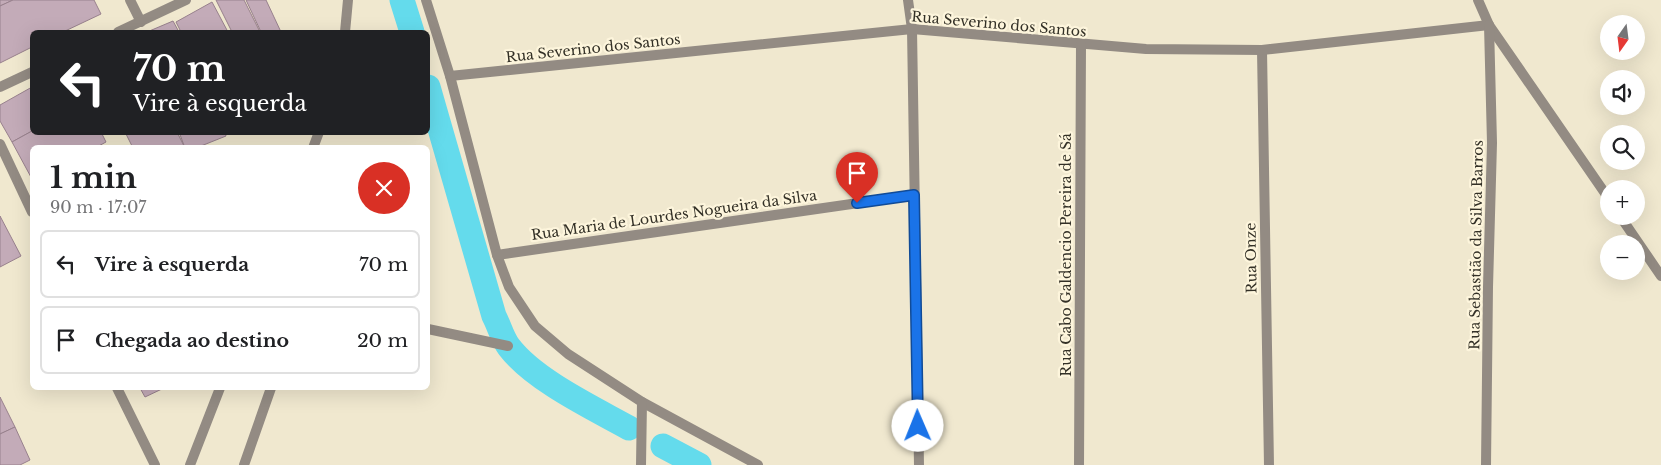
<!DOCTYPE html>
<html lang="pt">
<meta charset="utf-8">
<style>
body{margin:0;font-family:"Libre Baskerville",serif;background:#f6f6f6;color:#202124;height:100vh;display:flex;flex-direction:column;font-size:19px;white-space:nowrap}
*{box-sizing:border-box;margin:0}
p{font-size:16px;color:#757577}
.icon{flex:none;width:28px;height:28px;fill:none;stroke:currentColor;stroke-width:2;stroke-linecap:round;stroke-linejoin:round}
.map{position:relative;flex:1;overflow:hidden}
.panel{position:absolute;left:30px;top:145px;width:400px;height:245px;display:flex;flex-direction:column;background:#fff;border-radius:8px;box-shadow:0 5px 20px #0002}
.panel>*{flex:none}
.banner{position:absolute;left:30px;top:30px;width:400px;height:105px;border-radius:8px;box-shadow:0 5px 20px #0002;background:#202124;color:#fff;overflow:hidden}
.needle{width:32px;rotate:194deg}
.controls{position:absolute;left:1600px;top:15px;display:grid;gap:10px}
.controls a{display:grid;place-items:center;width:45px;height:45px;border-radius:50%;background:#fff;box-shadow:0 5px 20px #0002;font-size:25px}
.pin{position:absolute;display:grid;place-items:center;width:42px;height:42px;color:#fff;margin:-51px -21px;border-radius:50% 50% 50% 0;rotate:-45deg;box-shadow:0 0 5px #0007}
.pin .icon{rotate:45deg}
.me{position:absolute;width:55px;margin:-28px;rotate:359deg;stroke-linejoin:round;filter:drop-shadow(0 0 4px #0008)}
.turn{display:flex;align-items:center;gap:18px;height:105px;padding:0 20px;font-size:22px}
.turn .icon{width:65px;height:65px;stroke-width:2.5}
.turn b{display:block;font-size:35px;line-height:42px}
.round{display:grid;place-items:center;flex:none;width:52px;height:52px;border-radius:26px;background:#f6f6f6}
.headline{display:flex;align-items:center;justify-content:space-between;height:85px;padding:0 20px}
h1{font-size:30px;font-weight:700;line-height:38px}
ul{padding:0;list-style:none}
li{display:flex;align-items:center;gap:15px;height:68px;margin:0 10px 8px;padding:0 10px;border:2px solid #e0e0e0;border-radius:8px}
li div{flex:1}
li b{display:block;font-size:19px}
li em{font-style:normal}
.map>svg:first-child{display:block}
</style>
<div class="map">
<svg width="1661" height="465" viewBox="0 0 1661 465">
<rect width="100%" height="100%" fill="#f0e8cf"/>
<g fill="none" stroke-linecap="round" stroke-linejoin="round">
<g stroke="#64dbec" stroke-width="25">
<path d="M402,0L412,32"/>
<path d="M428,87L494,316C499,325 502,338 509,347C534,380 593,408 629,428"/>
<path d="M663,446L699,465"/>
</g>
</g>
<g fill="#c3abb8" stroke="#98818d">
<path d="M0,0H13L0,6Z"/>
<path d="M13,0H94L101,14L63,32H32V47L0,63V6Z"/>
<path d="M216,0H244L260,32H232Z"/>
<path d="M246,0H266L281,32H261Z"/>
<path d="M212,2L228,32H181L176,22Z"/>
<path d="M173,21L179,32H147Z"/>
<path d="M32,87V131L12,142L0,121V105Z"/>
<path d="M32,131V132H101L106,142L95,148H32V179L12,142Z"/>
<path d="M125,132H177L185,148H133Z"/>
<path d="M179,132H225L226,136L196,148H185Z"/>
<path d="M0,216L21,256L0,267Z"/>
<path d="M140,388H164L145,397Z"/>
<path d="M0,397L15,427L0,434Z"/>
<path d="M15,427L30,460L20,465H0V434Z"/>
</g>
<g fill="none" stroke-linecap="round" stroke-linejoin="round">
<g stroke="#938b83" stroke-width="10">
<path d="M130,0L141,22"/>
<path d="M426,0L450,76L497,255L509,287L535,326L568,354L642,402L758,465"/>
<path d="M908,0L912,29L919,465"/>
<path d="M1478,0L1489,25L1609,199"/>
<path d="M118,32L186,0"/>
<path d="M345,32L348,0"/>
<path d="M1262,50L1269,465"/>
<path d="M450,76L912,29L1146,49L1262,50L1489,25"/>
<path d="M0,87L32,72"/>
<path d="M0,144L32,212"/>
<path d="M313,148L319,132"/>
<path d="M1620,216L1661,276"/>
<path d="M497,255L914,195"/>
<path d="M428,329L508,346"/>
<path d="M117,388L155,465"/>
<path d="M190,465L220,388"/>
<path d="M244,465L271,388"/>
<path d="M641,465L642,402"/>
<path d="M1079,465L1081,44"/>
<path d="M1486,465L1488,287L1492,143L1489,25"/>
</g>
</g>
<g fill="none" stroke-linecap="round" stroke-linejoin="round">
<defs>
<path id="route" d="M857,203L914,195L918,426"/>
</defs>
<use href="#route" stroke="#114b97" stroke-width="12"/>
<use href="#route" stroke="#1a73e8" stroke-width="9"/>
</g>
<g text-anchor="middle" stroke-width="4.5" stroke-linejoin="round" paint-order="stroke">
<g font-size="14" fill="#333026" stroke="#fdf5dc">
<text transform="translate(999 24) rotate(5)" y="5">Rua Severino dos Santos</text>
<text transform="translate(593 48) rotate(-6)" y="5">Rua Severino dos Santos</text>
<text transform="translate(674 215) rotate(-8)" y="5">Rua Maria de Lourdes Nogueira da Silva</text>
<text transform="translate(1476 245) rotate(-89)" y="5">Rua Sebastião da Silva Barros</text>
<text transform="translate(1066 255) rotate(-90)" y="5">Rua Cabo Galdencio Pereira de Sá</text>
<text transform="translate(1251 258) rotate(-91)" y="5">Rua Onze</text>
</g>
</g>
</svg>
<div class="controls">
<a><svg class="needle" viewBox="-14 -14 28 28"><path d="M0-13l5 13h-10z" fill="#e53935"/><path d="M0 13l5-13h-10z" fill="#757577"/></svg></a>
<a><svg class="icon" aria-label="sound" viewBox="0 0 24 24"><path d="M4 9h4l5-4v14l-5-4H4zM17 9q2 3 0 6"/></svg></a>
<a><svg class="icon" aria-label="search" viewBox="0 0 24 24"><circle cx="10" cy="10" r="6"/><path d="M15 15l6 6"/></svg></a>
<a>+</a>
<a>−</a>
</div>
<div class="pin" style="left:857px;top:203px;background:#d93025"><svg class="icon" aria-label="arrive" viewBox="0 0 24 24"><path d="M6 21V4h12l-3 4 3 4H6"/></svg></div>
<svg class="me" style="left:918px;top:426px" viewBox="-20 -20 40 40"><circle r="19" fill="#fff"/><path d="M0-13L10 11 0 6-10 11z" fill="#1a73e8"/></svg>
<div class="banner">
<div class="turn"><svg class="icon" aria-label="left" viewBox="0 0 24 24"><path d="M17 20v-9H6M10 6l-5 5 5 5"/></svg><div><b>70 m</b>Vire à esquerda</div></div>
</div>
<section class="panel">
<div class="headline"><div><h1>1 min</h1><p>90 m · 17:07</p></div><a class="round" style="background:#d93025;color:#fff"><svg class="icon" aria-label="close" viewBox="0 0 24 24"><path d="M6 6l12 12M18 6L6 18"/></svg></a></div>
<ul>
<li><svg class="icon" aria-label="left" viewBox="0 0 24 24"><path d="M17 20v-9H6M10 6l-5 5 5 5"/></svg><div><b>Vire à esquerda</b></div><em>70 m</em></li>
<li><svg class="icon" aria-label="arrive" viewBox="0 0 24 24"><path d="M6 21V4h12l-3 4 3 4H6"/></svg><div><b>Chegada ao destino</b></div><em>20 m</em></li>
</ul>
</section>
</div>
